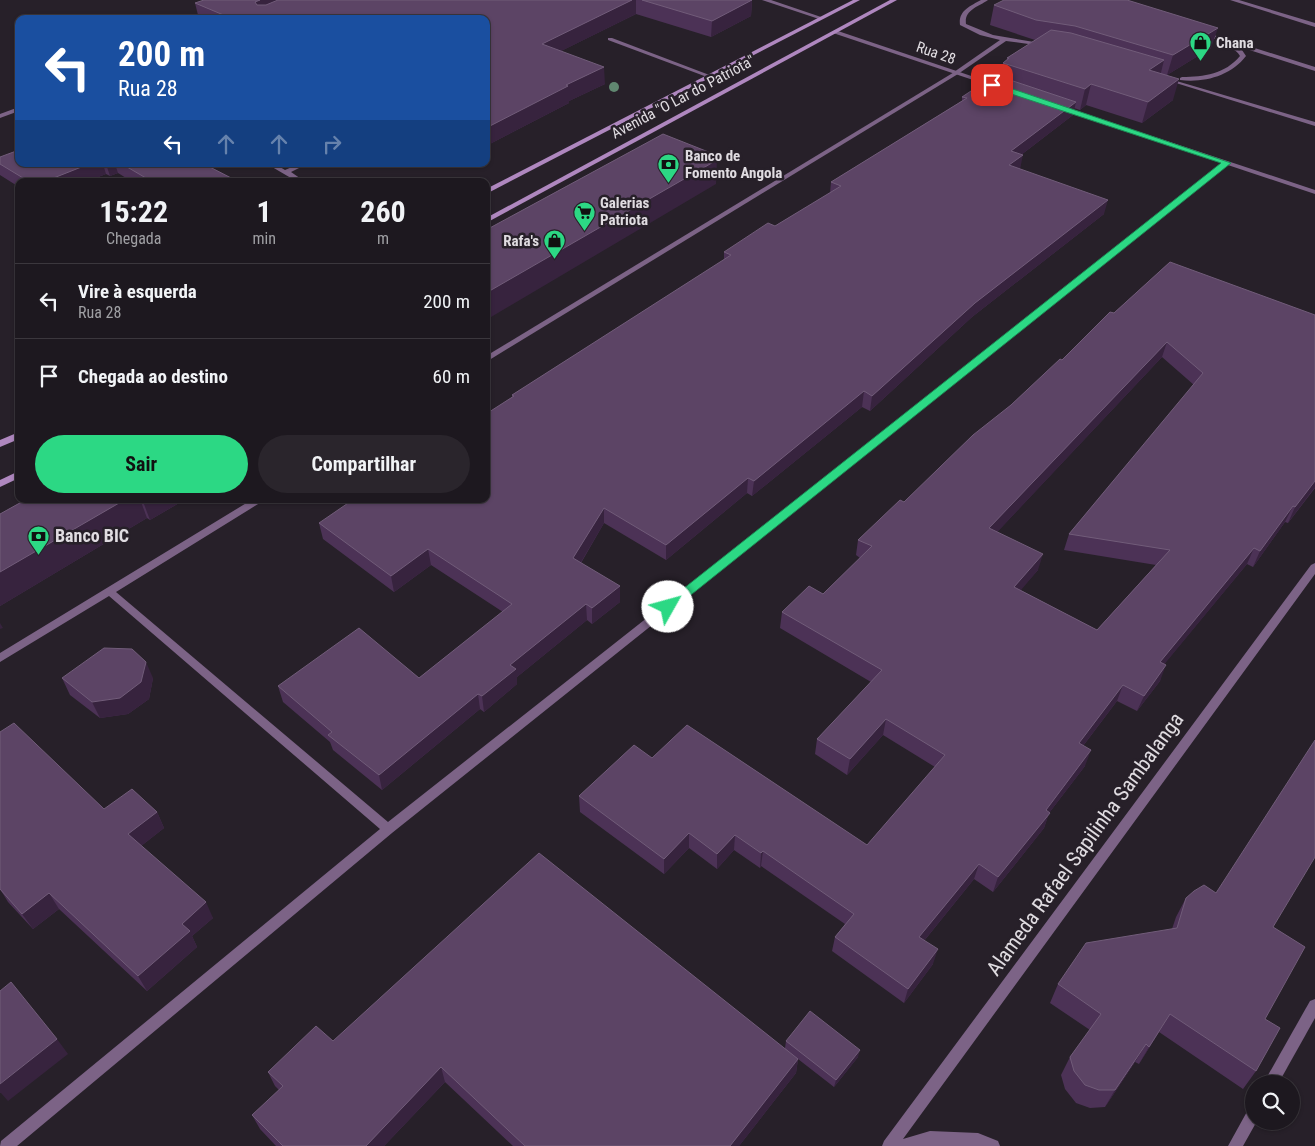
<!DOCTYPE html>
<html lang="pt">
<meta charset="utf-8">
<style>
body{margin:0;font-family:"Roboto Condensed",sans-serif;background:#2a252c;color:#f1f3f6;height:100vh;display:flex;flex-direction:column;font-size:19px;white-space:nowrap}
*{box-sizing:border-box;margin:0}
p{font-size:16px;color:#a0a0a4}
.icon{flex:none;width:28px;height:28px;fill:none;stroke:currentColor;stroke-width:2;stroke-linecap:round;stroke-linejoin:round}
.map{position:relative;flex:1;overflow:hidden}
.details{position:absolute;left:15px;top:178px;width:475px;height:325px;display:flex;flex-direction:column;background:#1d181f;border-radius:10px;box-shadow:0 1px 4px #0004,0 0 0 1px #3b373d}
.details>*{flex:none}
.banner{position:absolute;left:15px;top:15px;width:475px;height:152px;border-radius:10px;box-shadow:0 1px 4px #0004,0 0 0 1px #3b373d;background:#1a4fa0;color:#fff;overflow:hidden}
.controls{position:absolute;left:1245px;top:1075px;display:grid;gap:10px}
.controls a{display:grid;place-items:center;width:55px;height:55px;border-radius:50%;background:#1d181f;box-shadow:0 1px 4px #0004,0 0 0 1px #3b373d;font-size:25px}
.pin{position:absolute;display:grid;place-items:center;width:42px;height:42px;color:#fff;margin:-21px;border-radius:10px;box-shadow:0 2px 8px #0006}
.me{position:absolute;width:55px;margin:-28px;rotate:52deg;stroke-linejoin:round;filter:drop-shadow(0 0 4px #0008)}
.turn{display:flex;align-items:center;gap:18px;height:105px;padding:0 20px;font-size:22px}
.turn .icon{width:65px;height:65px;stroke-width:2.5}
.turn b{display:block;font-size:35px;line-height:42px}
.lanes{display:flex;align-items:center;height:48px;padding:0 20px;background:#0003;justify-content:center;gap:25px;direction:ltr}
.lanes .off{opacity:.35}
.eta{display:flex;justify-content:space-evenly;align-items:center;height:85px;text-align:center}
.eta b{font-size:30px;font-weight:700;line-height:35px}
.action{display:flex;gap:10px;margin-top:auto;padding:10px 20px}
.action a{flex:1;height:58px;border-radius:30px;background:#2cd884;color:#111;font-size:20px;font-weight:700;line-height:58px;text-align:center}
.action a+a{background:#2a252c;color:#f1f3f6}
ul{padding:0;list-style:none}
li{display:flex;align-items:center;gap:15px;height:75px;padding:0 20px;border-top:1px solid #3b373d}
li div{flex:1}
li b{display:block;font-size:19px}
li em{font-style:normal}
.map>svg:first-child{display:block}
</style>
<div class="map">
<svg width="1315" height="1146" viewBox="0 0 1315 1146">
<rect width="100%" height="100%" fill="#272029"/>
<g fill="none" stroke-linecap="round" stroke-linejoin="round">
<g fill="#7c6386" fill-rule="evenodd">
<path d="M981,0H988C978,7 964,10 966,24L993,35L1046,44L1043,46L1006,41L958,74H954V72L1000,40L980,35L960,25C958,11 970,6 981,0Z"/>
<path d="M1204,32L1315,67V71L1240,47L1246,56C1231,76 1204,83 1180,80V78L1182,77C1204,77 1225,74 1240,56C1236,49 1233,51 1229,46L1231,44L1202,35L1201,34Z"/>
<path d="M608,38H612L712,76L707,77L608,40Z"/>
<path d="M1163,77L1315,122V126L1163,79Z"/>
<path d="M267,164H275L285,170L299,164H307L291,172L304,181H296Z"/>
</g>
<g fill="#7c6386" fill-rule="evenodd">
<path d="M762,0H771L824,18L819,19Z"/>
<path d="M1230,0H1239L1315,23V27Z"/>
<path d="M956,71L959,73L958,74L486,362V356Z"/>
<path d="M19,107V111L0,118V114Z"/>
<path d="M1225,162L1230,163L392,833L17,1146H0L1,1141L380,829L109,596L0,662V653L253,499H265L263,501L116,592L388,822Z"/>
<path d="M1315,563V574L903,1139L930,1131L978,1133L998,1141L1000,1146H882L884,1141L1311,565Z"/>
<path d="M1315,999V1018L1278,1084H1263L1310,1001Z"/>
<path d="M1254,1106V1121H1257L1243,1146H1228L1249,1108Z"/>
</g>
<g fill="#7c6386" fill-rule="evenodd">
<path d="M835,30L998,85L999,86L994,87L833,33L832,32Z"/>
<path d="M1060,107H1064L1315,190V194L1060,109Z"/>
</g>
<g fill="#af87bf" fill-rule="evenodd">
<path d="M853,0H860L486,194V189Z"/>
<path d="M890,0H897L486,223V218Z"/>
<path d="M19,432V439L0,447V440Z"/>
<path d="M19,471V478L0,487V480Z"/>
</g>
</g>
<circle fill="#608770" cx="614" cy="87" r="5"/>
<g fill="#4c3256" fill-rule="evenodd">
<path d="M204,0H752L751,16L711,37L636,14L561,51L605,84L569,101V103L486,146V19H199L195,3Z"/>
<path d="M994,5L1211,48L1167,75L1173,100L1142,123L1086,105L1080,110L1074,108L1073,115L1021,155L1020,169L1104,214L972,317L870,411L862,407L752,496L747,493L666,560L604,523L581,563L620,602L592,624L587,620L517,677V684L484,712L480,709L382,790L333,750L330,742L283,702L278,686L419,678L503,612L431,565L394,592L323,539L319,523L486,499L512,398V395L724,260V252L775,226L830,193L831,182L962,101V97L1001,77L1003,63L1007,60V58L1035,40L990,25Z"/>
<path d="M0,157L19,164H204L237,181H131L118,173L110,176L106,174L88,181H19V187L0,175Z"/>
<path d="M1170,262L1315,488L1288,523L1285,522L1253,567L1247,564L1164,664L1160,681L1137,711L1117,701L1083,746L1085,766L1049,813L1044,828L993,892L974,879L924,941L933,964L904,1003L832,951L835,937L845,924L761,866L760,868L734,850L717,869L689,848L664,874L580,812L579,796L652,758L867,845L935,767L883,735L847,775L815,754L817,739L871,682L780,628L782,612L823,594L860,558L856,555L858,540L904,502L1011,405L1114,313ZM1162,357L1194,385L1069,534L1064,550L1156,565L1097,630L1020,590L1038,570L997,532Z"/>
<path d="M27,499H186L150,520L147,518L0,606V514Z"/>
<path d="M62,678H153L149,699L128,714L100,718L70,695Z"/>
<path d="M0,732L104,809L157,812L164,828L141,846L213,918L192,936L197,947L147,991L59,909L33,929L8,902L0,889Z"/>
<path d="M1186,898L1273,927L1265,1019L1256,1071L1243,1089L1159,1032L1139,1064L1135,1062L1105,1107L1090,1108L1076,1103L1065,1089L1061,1075L1070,1057L1090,1030L1050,1003L1058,984L1172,929L1176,917Z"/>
<path d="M333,1041L785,1048L786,1041L858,1057L834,1087L798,1059L796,1073L739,1146H513L445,1082L384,1146H276L260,1129L252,1115L279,1090L275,1086L268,1072Z"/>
</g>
<g fill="#37233e">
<path d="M260,0H304L258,18L255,2Z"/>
<path d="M632,0H636V14L543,60L542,44Z"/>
<path d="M752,0L751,16L711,37L712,21Z"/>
<path d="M1218,28L1211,48L1167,75L1173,55Z"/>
<path d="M1164,60L1159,81L1149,70Z"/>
<path d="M604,67L605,84L569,101V103L486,146V128L566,85Z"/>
<path d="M1179,79L1173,100L1142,123L1148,102Z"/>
<path d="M1091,84L1086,105L1080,110L1085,89Z"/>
<path d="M1076,102L1073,115L1008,165L1011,151Z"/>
<path d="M711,153L710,163L717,160L716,184L486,320V293Z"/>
<path d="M1023,155L1020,169L1009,165Z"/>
<path d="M89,164H103L106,174L88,181H46Z"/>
<path d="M106,164H115L118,173L110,176Z"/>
<path d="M1108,200L1104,214L972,317L870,411L872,396L975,303Z"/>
<path d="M1167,342L1162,357L986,544L989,528Z"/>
<path d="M864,391L862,407L752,496L754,481Z"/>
<path d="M748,478L747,493L666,560V545Z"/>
<path d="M1315,481V487L1288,523L1295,507Z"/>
<path d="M126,499H140L147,518L0,606V572Z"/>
<path d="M142,499H186L150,520Z"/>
<path d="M1293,506L1285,522L1253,567L1260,551Z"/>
<path d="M604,508V523L574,574L573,558Z"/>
<path d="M1254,548L1247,564L1153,678L1160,662Z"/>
<path d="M428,549L431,565L394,592L391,576Z"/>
<path d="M1043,554L1038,570L1010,603L1014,587Z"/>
<path d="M620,586V602L592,624V608Z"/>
<path d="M586,604L587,620L517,677V684L484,712L482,696L510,665Z"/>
<path d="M0,623L3,628L0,629Z"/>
<path d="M146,662L153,678L149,699L128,714L100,718L92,702Z"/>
<path d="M1166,665L1160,681L1137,711L1144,696Z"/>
<path d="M1123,685L1117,701L1073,759L1079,743Z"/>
<path d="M478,694L480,709L382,790L379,775Z"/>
<path d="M886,719L883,735L847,775L850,759Z"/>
<path d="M1091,750L1085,766L1049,813L1044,828L993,892L998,877L1046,810Z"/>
<path d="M157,812L164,828L136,850L128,834Z"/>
<path d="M689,833V848L664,874V859Z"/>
<path d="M735,835L734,850L717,869V854Z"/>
<path d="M763,851L761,866L760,868L761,853Z"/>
<path d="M979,864L974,879L915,952L919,937Z"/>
<path d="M49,893L59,909L33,929L22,914Z"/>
<path d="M206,902L213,918L192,936L197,947L147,991L138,976L182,924Z"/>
<path d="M938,949L933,964L904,1003L908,989Z"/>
<path d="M1170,1014L1159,1032L1139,1064L1149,1047Z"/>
<path d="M57,1039L68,1054L8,1101L1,1093H0V1084Z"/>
<path d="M1146,1044L1135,1062L1105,1107L1115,1090Z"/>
<path d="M860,1050L858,1057L834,1087L836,1080Z"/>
<path d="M798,1059L796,1073L739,1146H730Z"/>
<path d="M441,1067L445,1082L384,1146H366Z"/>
</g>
<g fill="#5c4465" stroke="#715c79" fill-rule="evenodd">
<path d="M204,0H260L255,2L257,5H266L278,0H632L542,44L604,67L566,85L568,86L486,128V19H233L195,3Z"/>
<path d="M642,0H752L712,21Z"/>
<path d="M1004,0H1127L1218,28L1173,55L1075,26L1036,20L994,5Z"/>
<path d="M1051,30L1071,33L1164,60L1149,70L1179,79L1148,102L1091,84L1085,89L1003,63L1009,58H1007Z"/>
<path d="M995,75L1076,102L1011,151L1023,155L1009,165L1108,200L975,303L872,396L864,391L754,481L748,478L666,545L604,508L573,558L620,586L592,608L586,604L510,665L516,669L482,696L478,694L379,775L328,735L332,732L278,686L359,628L419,678L512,604L428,549L391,576L319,523L354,499H486V414L514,396L512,395L731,255L724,252L768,223L775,226L841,186L831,182L967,98L962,97Z"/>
<path d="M663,134L711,153L707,156L717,160L486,293V230Z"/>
<path d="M19,150V164H89L46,181H28L0,164V157Z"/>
<path d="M122,164H204L237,181H151Z"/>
<path d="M1170,262L1315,315V481L1295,507L1293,506L1260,551L1254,548L1160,662L1166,665L1144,696L1123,685L1079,743L1091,750L1046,810L1050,813L998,877L979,864L919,937L938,949L908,989L835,937L854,914L763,851L761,853L735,835L717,854L689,833L664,859L579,796L634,745L652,758L687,725L867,845L945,755L886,719L850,759L817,739L882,670L782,612L809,586L823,594L872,546L858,540L900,500L904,502L973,435L1011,405L1060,359L1062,360L1110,312L1114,313ZM1167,342L1203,373L1069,534L1170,550L1097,630L1014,587L1043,554L989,528Z"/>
<path d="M27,499H126L0,572V514Z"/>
<path d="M104,648L132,649L146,662L141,682L120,698L92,702L62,678Z"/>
<path d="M14,723L104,809L132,789L157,812L128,834L206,902L182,924L190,931L138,976L49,893L22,914L0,889V732Z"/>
<path d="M1315,740V857L1273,927L1305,947L1265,1019L1280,1028L1256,1071L1170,1014L1149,1047L1146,1044L1115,1090H1099L1085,1085L1074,1071L1070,1057L1101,1014L1058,984L1086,943L1177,928L1186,898L1194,891L1204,885L1216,893Z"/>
<path d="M539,853L798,1059L730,1146H525L441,1067L366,1146H283L252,1115L283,1086L268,1072L316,1026L333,1041Z"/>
<path d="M11,982L57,1039L0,1084V991Z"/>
<path d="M810,1011L860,1050L836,1080L786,1041Z"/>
</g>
<path fill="#2cd884" stroke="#1d8c56" d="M990,83H995L1231,163L672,610H664L662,607L664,604L1221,163L990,87Z"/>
<defs>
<symbol id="shop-pin" viewBox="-11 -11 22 30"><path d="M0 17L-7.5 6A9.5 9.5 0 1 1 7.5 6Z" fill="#2cd884" stroke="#272029"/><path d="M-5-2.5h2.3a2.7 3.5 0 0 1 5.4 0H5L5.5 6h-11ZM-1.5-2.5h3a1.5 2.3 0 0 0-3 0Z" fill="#111"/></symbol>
<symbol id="bank-pin" viewBox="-11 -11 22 30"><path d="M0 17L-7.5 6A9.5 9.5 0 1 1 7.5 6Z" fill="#2cd884" stroke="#272029"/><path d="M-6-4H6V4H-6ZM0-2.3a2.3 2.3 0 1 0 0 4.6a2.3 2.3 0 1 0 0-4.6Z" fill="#111"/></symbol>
<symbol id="supermarket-pin" viewBox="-11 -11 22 30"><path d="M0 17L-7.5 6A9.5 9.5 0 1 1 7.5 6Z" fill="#2cd884" stroke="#272029"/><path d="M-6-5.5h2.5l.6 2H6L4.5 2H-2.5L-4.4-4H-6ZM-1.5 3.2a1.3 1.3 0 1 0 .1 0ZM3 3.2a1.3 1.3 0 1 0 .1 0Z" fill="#111"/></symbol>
</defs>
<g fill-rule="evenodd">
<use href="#shop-pin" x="1188" y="30" width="25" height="34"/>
<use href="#bank-pin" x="656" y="152" width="25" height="34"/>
<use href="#supermarket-pin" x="572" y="200" width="25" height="34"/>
<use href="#shop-pin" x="542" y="228" width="25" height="34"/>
<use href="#bank-pin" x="26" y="524" width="25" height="34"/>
</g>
<g text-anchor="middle" stroke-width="5" stroke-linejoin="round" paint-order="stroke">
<g font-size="15" font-weight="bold" fill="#e0dce1" stroke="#272029" text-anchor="start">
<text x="1216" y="48">Chana</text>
<text x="685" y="161">Banco de<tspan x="685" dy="17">Fomento Angola</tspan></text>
<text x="600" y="208">Galerias<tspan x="600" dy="17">Patriota</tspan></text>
<text x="539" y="246" text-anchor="end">Rafa's</text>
</g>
<g font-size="15" fill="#e0dce1" stroke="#272029">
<text transform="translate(936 53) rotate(19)" y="5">Rua 28</text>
<text transform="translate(683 97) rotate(-28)" y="5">Avenida "O Lar do Patriota"</text>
</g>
<g font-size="18" font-weight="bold" fill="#e0dce1" stroke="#272029" text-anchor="start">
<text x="55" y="542">Banco BIC</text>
</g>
<g font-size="21" fill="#e0dce1" stroke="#272029">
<text transform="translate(1085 844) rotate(-54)" y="7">Alameda Rafael Sapilinha Sambalanga</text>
</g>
</g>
</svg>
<div class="controls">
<a><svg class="icon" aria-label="search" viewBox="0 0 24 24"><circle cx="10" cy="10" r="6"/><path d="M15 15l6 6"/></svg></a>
</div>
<div class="pin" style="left:992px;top:85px;background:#d93025"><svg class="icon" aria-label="arrive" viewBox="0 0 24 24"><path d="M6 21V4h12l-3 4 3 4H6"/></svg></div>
<svg class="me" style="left:668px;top:607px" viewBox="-20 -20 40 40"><circle r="19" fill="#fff"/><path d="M0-13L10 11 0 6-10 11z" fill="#2cd884"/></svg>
<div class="banner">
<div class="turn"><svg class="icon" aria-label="left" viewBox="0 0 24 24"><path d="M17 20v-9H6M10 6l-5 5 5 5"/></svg><div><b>200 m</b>Rua 28</div></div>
<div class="lanes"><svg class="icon" aria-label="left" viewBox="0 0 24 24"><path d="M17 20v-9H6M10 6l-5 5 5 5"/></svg><svg class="icon off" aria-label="ahead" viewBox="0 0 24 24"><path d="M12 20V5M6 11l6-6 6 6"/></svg><svg class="icon off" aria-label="ahead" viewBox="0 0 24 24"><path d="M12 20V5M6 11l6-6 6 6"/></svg><svg class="icon off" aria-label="right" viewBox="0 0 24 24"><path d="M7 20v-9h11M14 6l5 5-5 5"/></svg></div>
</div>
<section class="details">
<div class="eta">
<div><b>15:22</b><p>Chegada</p></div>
<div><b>1</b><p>min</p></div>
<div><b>260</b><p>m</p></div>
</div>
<ul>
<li><svg class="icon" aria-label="left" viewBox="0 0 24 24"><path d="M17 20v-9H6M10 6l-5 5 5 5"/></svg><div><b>Vire à esquerda</b><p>Rua 28</p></div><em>200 m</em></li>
<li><svg class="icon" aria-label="arrive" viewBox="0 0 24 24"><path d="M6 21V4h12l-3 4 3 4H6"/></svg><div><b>Chegada ao destino</b></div><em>60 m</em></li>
</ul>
<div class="action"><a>Sair</a><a>Compartilhar</a></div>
</section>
</div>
